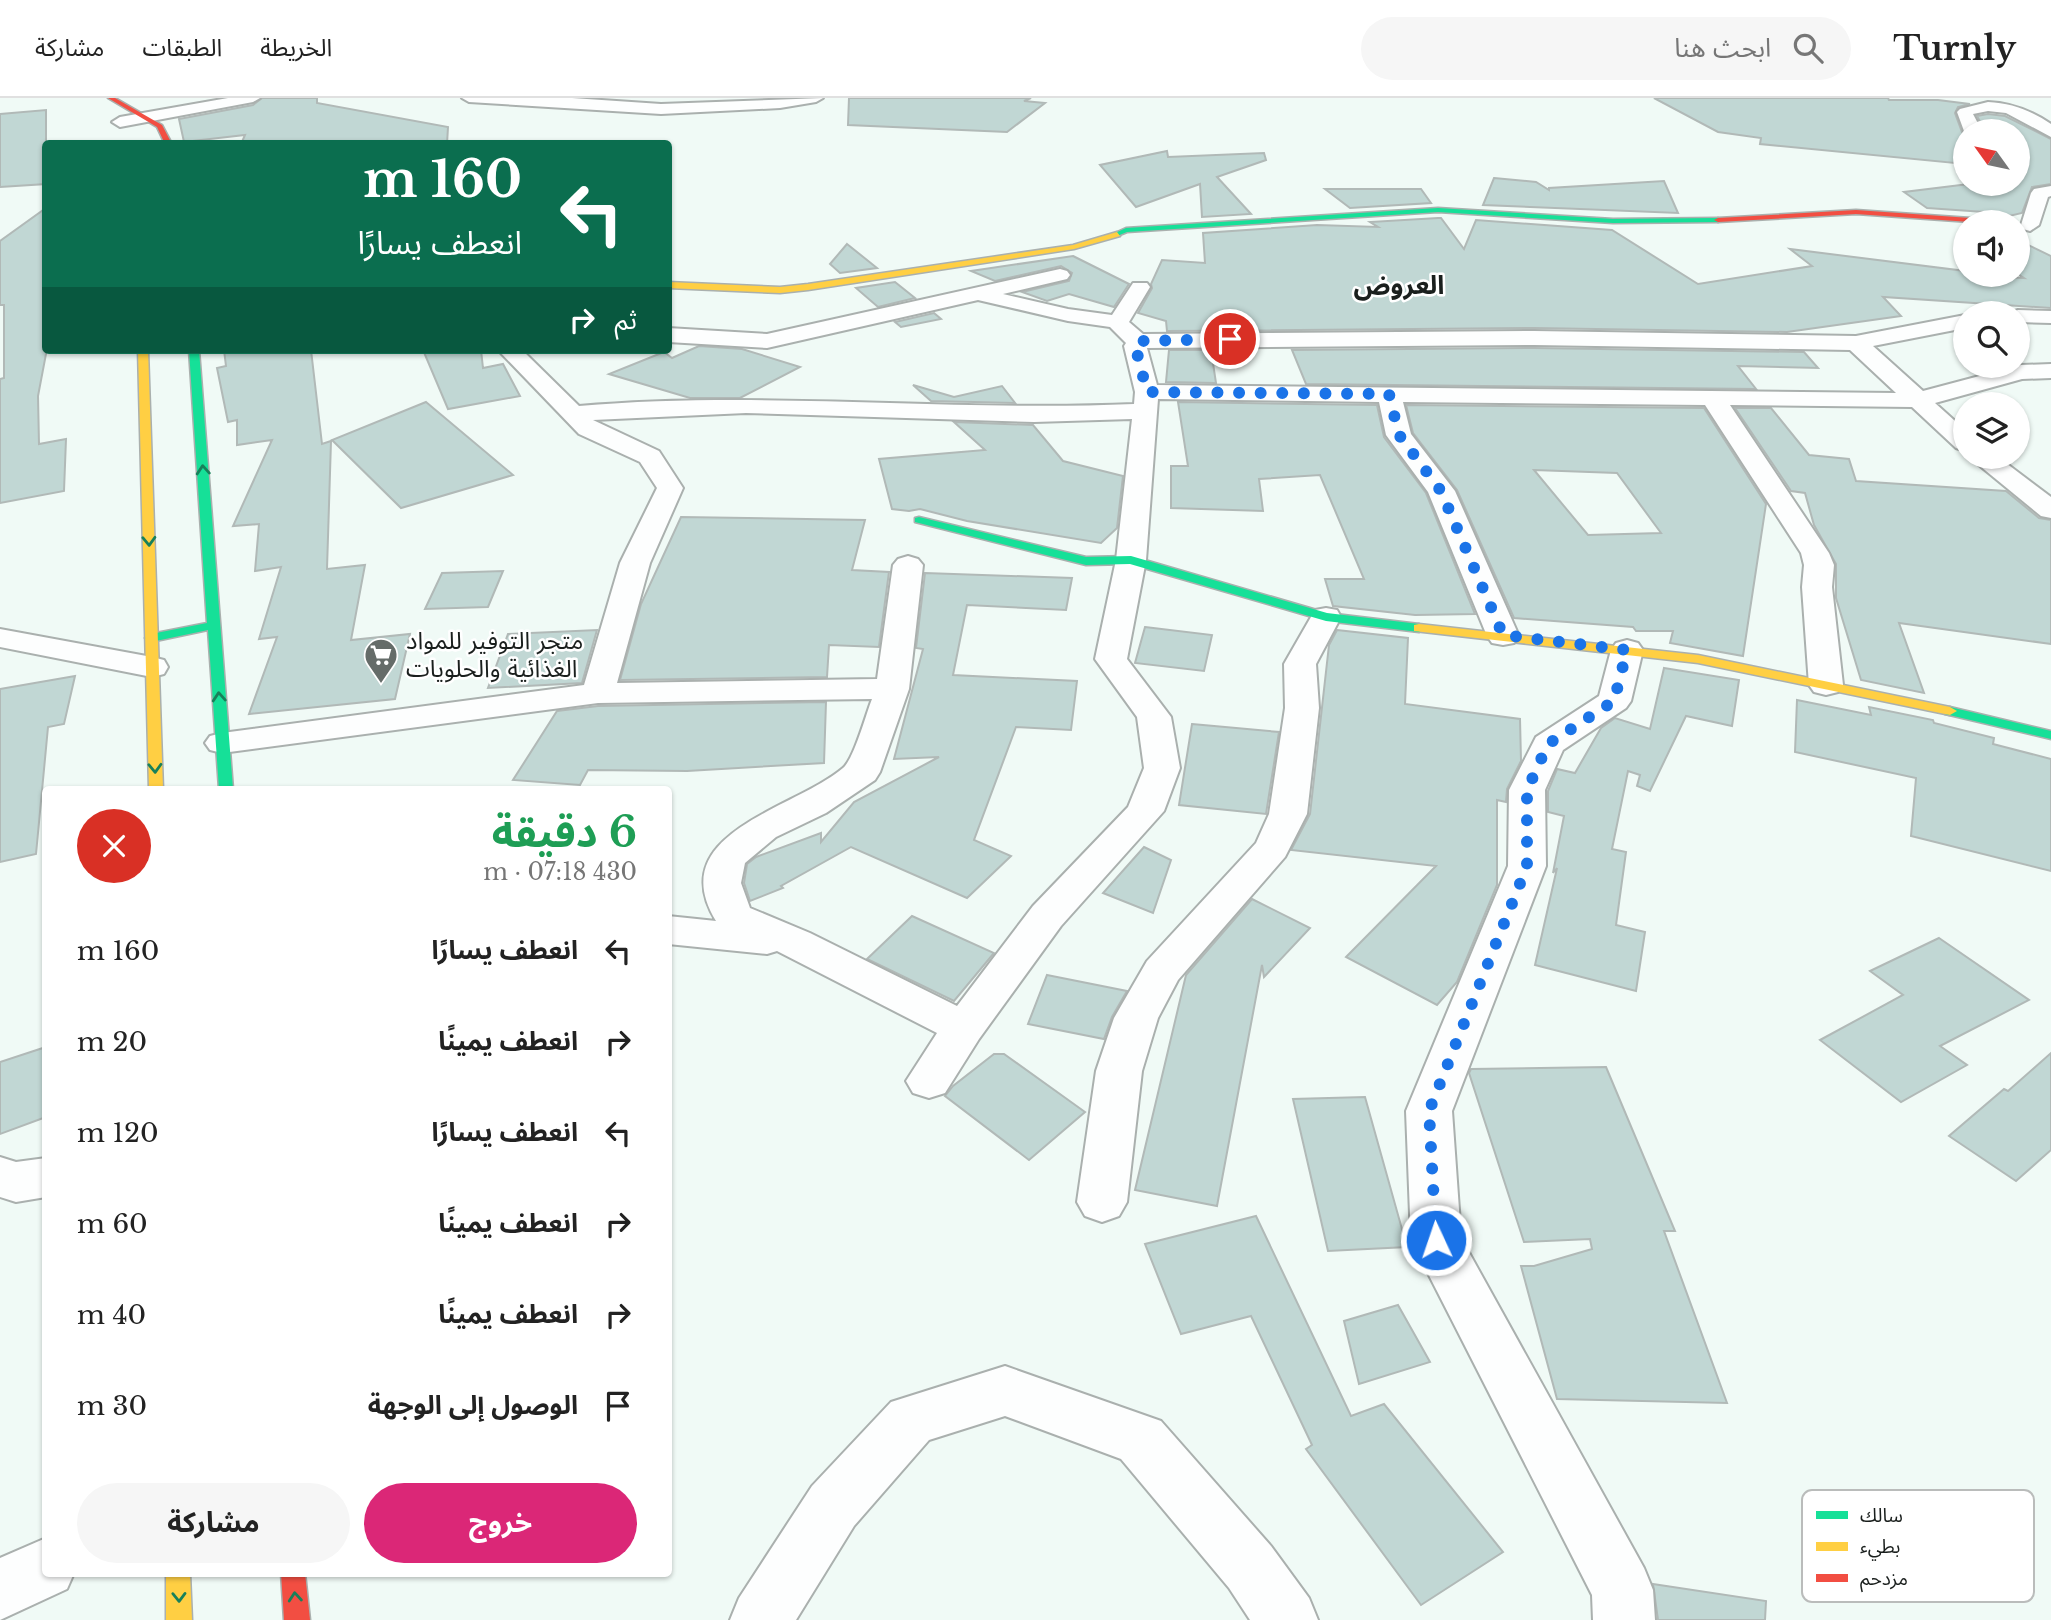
<!DOCTYPE html>
<html lang="ar">
<meta charset="utf-8">
<style>
body{margin:0;font-family:"Libre Baskerville","Noto Sans Arabic",serif;background:#f6f6f6;color:#222;direction:rtl;height:100vh;display:flex;flex-direction:column;font-size:26px;white-space:nowrap}
*{box-sizing:border-box;margin:0}
p{font-size:23px;color:#767676}
.icon{flex:none;width:38px;height:38px;fill:none;stroke:currentColor;stroke-width:2;stroke-linecap:round;stroke-linejoin:round}
.map{position:relative;flex:1;overflow:hidden;direction:ltr}
.side{position:absolute;left:42px;top:688px;width:630px;height:791px;display:flex;flex-direction:column;background:#fff;border-radius:7px;box-shadow:0 2px 5px #0004;direction:rtl}
.side>*{flex:none}
.hud{position:absolute;left:42px;top:42px;width:630px;height:214px;border-radius:7px;box-shadow:0 2px 5px #0004;direction:rtl;background:#0b6e4f;color:#fff;overflow:hidden}
.needle{width:46px;rotate:303deg}
.controls{position:absolute;left:1953px;top:21px;display:grid;gap:14px}
.controls a{display:grid;place-items:center;width:77px;height:77px;border-radius:50%;background:#fff;box-shadow:0 2px 5px #0004;font-size:35px}
.pin{position:absolute;display:grid;place-items:center;width:60px;height:60px;color:#fff;margin:-30px;border:4px solid #fff;border-radius:50%;box-shadow:0 2px 7px #0007}
.me{position:absolute;width:77px;margin:-38px;rotate:357deg;stroke-linejoin:round;filter:drop-shadow(0 0 5px #0008)}
.turn{display:flex;align-items:center;gap:24px;height:147px;padding:0 35px;font-size:32px}
.turn .icon{width:91px;height:91px;stroke-width:2.5}
.turn b{display:block;font-size:49px;line-height:60px}
.then{display:flex;align-items:center;height:66px;padding:0 35px;background:#0003;gap:14px;font-size:26px}
.round{display:grid;place-items:center;flex:none;width:74px;height:74px;border-radius:37px;background:#f6f6f6}
.summary{display:flex;align-items:center;justify-content:space-between;height:119px;padding:0 35px}
h1{font-size:42px;font-weight:700;line-height:52px;color:#1e9e55}
.button{display:flex;gap:14px;margin-top:auto;padding:14px 35px}
.button a{flex:1;height:80px;border-radius:42px;background:#db2777;color:#fff;font-size:28px;font-weight:700;line-height:80px;text-align:center}
.button a+a{background:#f6f6f6;color:#222}
ul{padding:0;list-style:none}
li{display:flex;align-items:center;gap:21px;height:91px;padding:0 35px}
li div{flex:1}
li b{display:block;font-size:26px}
li em{font-style:normal}
header{display:flex;align-items:center;gap:42px;box-sizing:border-box;height:98px;padding:0 35px;background:#fff;border-bottom:2px solid #e0e0e0}
header strong{font-size:33px}
nav{display:flex;gap:38px;margin-inline-start:auto;font-size:24px}
.search{width:490px;height:63px;background:#f6f6f6;display:flex;align-items:center;gap:18px;box-sizing:border-box;padding:0 24px;border-radius:38px;color:#767676;font-size:26px}
.map>svg:first-child{display:block}
</style>
<header>
<strong>Turnly</strong>
<div class="search"><svg class="icon" aria-label="search" viewBox="0 0 24 24"><circle cx="10" cy="10" r="6"/><path d="M15 15l6 6"/></svg>ابحث هنا</div>
<nav><a>الخريطة</a><a>الطبقات</a><a>مشاركة</a></nav>
</header>
<div class="map">
<svg width="2051" height="1522" viewBox="0 0 2051 1522">
<rect width="100%" height="100%" fill="#f0faf6"/>
<g fill="#c1d7d4" stroke="#b1b9b7" stroke-width="2" fill-rule="evenodd">
<path d="M262,0H317V5L448,29L447,46H241L245,37L184,44L179,21L253,7Z"/>
<path d="M849,0H1031L1024,3L1045,5L1007,34L848,27Z"/>
<path d="M1654,0H1888L1889,2H1938L1970,6L1958,9L1955,15L1962,34L1965,36V66L1760,46L1761,40L1718,34Z"/>
<path d="M46,12V86L0,89V16Z"/>
<path d="M1988,16L2005,18L2051,41V86L2032,89L2022,115L2005,119L1999,115L1927,110L1904,94L1969,86H2018V33H1985L1977,18Z"/>
<path d="M1167,53L1168,59L1264,55L1266,62L1217,79L1251,116L1202,119L1200,86L1136,109L1100,67Z"/>
<path d="M1494,80L1536,84L1549,92V90L1664,83L1678,115L1483,107Z"/>
<path d="M1325,91H1421L1431,105L1350,110Z"/>
<path d="M46,110V256L38,298L39,346L66,341L64,393L0,405V281L4,280V207H0V143Z"/>
<path d="M1438,120H1441L1464,151L1476,122L1612,132L1698,186L1812,168L1790,151L1965,173V177L2024,180L2018,176V142L2051,158V210L1883,199L1901,218L1787,234L1534,230L1167,233L1166,223L1138,215L1152,190L1151,186L1162,162L1205,165L1203,135L1317,127L1378,129L1370,124Z"/>
<path d="M847,146L877,170L840,175L830,166Z"/>
<path d="M1073,158L1129,186L1114,209L1069,196L1047,203L1022,194L1069,183L1072,175L1061,168L995,183L971,173Z"/>
<path d="M895,184L915,200L878,209L856,190Z"/>
<path d="M934,215L941,221L901,229L895,224Z"/>
<path d="M699,248L742,251L800,269L740,300H690L609,276L664,254L672,260Z"/>
<path d="M1534,250L1804,254L1818,270L1738,268L1756,291L1306,286L1292,252Z"/>
<path d="M224,252H311L322,346L331,343L327,471L365,467L351,542L410,536L395,601L249,616L277,539L259,541L281,469L255,473L259,426L233,428L272,342L237,347V322L228,324L217,270L226,268Z"/>
<path d="M423,252H481L483,270L503,266L520,298L448,311Z"/>
<path d="M1169,252H1211L1216,285L1166,284Z"/>
<path d="M913,287L954,299L1002,288L1015,305L931,303Z"/>
<path d="M426,304L513,377L401,410L332,342Z"/>
<path d="M1178,304L1377,307L1384,339L1426,395L1475,516L1415,517L1333,508L1325,481H1364L1320,377L1259,381L1263,413L1171,410V368H1188Z"/>
<path d="M1406,307L1704,310L1766,406L1743,558L1670,545L1673,533H1636L1633,529L1514,520L1457,392L1413,335ZM1534,372L1617,375L1661,435L1588,437Z"/>
<path d="M1735,310H1771L1809,357L1849,361L1856,383L2006,393L2039,420L2051,422V546L1899,525L1924,595L1861,582L1836,500V466L1814,427L1805,395L1791,393Z"/>
<path d="M954,324L1033,327L1063,363L1123,378L1117,430L1101,445L967,423L920,411L909,413L892,411L879,361L985,352Z"/>
<path d="M681,419L865,422L852,472L889,474L879,549L829,547L827,579L620,582L641,506Z"/>
<path d="M503,473L488,509L425,511L442,475Z"/>
<path d="M925,475L1072,480L1066,512L967,507L953,577L1077,583L1071,632L1016,629L974,742L1011,758L967,800L851,749L781,788L783,790L750,803L744,785L747,766L756,759L821,735V744L854,704L939,659L894,661L923,551L916,550Z"/>
<path d="M1145,529L1212,537L1204,573L1135,565Z"/>
<path d="M597,532L582,585L488,590L508,536Z"/>
<path d="M1337,532L1408,540L1405,606L1520,621L1521,663L1507,691L1506,704L1497,702V787L1457,884L1437,907L1346,859L1436,768L1291,752L1310,716L1329,547Z"/>
<path d="M1664,570L1739,582L1732,628L1686,618L1650,693L1637,688L1640,677L1628,673L1612,751L1626,754L1616,827L1645,834L1636,893L1535,867L1557,770L1553,775L1564,718L1548,714V693L1557,671L1575,675L1601,630L1615,620L1650,631Z"/>
<path d="M75,578L64,626L48,629L36,756L0,764V591Z"/>
<path d="M1797,602L1871,617L1869,609L1933,622L1934,625L1994,640L1993,646L2051,661V773L1911,738L1916,680L1795,654Z"/>
<path d="M826,604L824,665L687,673L588,672L580,687L513,682L557,613L598,608Z"/>
<path d="M1192,626L1279,634L1266,716L1179,707Z"/>
<path d="M1144,749L1171,762L1153,815L1103,795Z"/>
<path d="M1252,801L1310,830L1264,879L1262,867L1217,1108L1135,1092L1186,877Z"/>
<path d="M912,818L994,855L954,903L867,861Z"/>
<path d="M1939,840L2029,902L1940,948L1967,967L1901,1004L1820,942L1903,897L1870,873Z"/>
<path d="M1047,877L1127,893L1112,919L1104,941L1028,926Z"/>
<path d="M46,949V1019L0,1036V964Z"/>
<path d="M2051,955V1052L2016,1083L1949,1038L2004,991L2008,993Z"/>
<path d="M994,956H1004L1085,1014L1029,1062L945,998L953,988Z"/>
<path d="M1606,969L1675,1133H1664L1727,1305L1557,1301L1521,1168H1534L1592,1151L1590,1141L1524,1144L1469,975L1471,971Z"/>
<path d="M1365,999L1407,1149L1328,1153L1293,1001Z"/>
<path d="M1256,1118L1351,1318L1384,1306L1503,1454L1421,1507L1306,1351L1312,1347L1251,1218L1181,1236L1145,1146Z"/>
<path d="M1398,1207L1430,1264L1359,1286L1344,1223Z"/>
<path d="M1653,1486L1766,1503L1765,1522H1658Z"/>
</g>
<g fill="none" stroke-linecap="round" stroke-linejoin="round">
<defs>
<g id="street">
<path d="M228,0H260L253,4L120,29L112,24L120,19Z"/>
<path d="M462,0H572L661,6L823,0L816,4L780,10L661,16L469,4Z"/>
<path d="M1988,4C2012,5 2032,13 2051,26V39L2006,15L1988,13L1973,16L1982,33H1964L1957,14L1960,11Z"/>
<path d="M2051,88V98L2048,99L2039,127L2030,133L2023,131L2021,127L2031,95L2034,91Z"/>
<path d="M1060,171L1067,173L1070,177L1067,181L1003,196L1068,211L1112,217L1133,185H1147L1150,189L1129,224L1143,236L1534,233L1856,238L1965,217V230L1873,248L1923,293L2021,267L2051,266V280L2022,281L1935,305L1965,332V353L1956,350L1912,309L1730,307L1829,455L1834,467L1832,489L1843,587L1838,594L1826,597L1814,594L1809,587L1802,489L1804,467L1801,455L1705,307L1403,304L1411,336L1455,393L1519,538L1514,545L1503,547L1492,545L1487,538L1428,394L1386,337L1379,304L1158,301L1146,462L1127,561L1171,619L1180,670L1164,713L1061,828L979,941L945,995L929,1000L913,995L906,983L937,935L777,853L767,856L668,846V818L716,823C662,735 795,711 843,670C854,661 866,616 872,601L598,605L222,655L210,652L205,645L210,638L222,635L584,587L620,465L657,390L640,364L579,336L498,252H522L579,308C764,292 949,314 1134,306L1135,294L1124,248L1126,245L1110,229L1068,223L978,202L767,250L668,244V230L767,236ZM1534,247L1850,252L1896,295L1157,287L1147,250ZM746,315L1034,324L1132,321L1116,462L1095,561L1137,619L1144,670L1128,709L1033,808L957,908L810,835L750,810L741,785L745,765L776,739L826,715L875,682L880,674L909,591L923,467L918,461L908,458L898,461L893,467L877,581L617,585L650,465L683,390L659,353L593,322Z"/>
<path d="M2018,212L2051,213V225L2018,224V215H2009Z"/>
<path d="M1969,359H1998L2051,399V420L2041,418Z"/>
<path d="M1326,510L1337,512L1341,519L1316,566L1319,610L1307,716L1285,759L1178,882L1158,920L1142,973L1127,1104L1119,1118L1102,1124L1085,1118L1077,1104L1096,973L1114,920L1147,863L1256,745L1269,716L1285,610L1284,566L1315,512Z"/>
<path d="M0,531L152,559L164,562L168,569L164,576L152,579L0,549Z"/>
<path d="M1627,542L1638,545L1643,552L1631,603L1626,610L1563,652L1545,692L1546,768L1452,1013L1461,1140L1644,1470L1653,1492L1655,1522H1593L1592,1497L1411,1142L1406,1013L1508,768L1509,692L1536,639L1599,598L1611,552L1616,545Z"/>
<path d="M0,1059L16,1064L46,1060V1099L16,1104L0,1099Z"/>
<path d="M1005,1268L1161,1323L1271,1448L1309,1500L1318,1522H1250L1229,1490L1121,1361L1005,1318L929,1342L854,1428L796,1522H730L739,1500L812,1388L891,1304Z"/>
<path d="M46,1440V1475H74L67,1491L0,1522V1460Z"/>
</g>
<g id="fast">
<path d="M1438,110L1613,121L1718,120L1722,122L1718,124L1613,125L1438,114L1127,134L1117,138L1113,136L1126,130Z"/>
<path d="M189,252H199L233,691H219L208,532L151,544L145,540L151,536L207,525Z"/>
<path d="M919,419L1086,459L1131,458L1327,515L1419,526L1425,530L1419,534L1326,523L1130,466L1086,467L915,424V420Z"/>
<path d="M1950,609L2051,633V641L1945,616L1943,613L1945,610Z"/>
</g>
<g id="slow">
<path d="M1117,134L1120,138L1074,151L808,192L780,195L668,190V184L780,189L808,186L1073,147Z"/>
<path d="M138,252H148L163,691H149Z"/>
<path d="M1419,526L1698,557L1950,609L1957,613L1950,617L1698,565L1414,533V527Z"/>
<path d="M166,1475H190L192,1522H166Z"/>
</g>
<g id="jam">
<path d="M108,0H115L162,27L172,46H165L157,29Z"/>
<path d="M1856,112L1999,122L2003,124H1970L1856,116L1718,124L1714,122L1718,120Z"/>
<path d="M281,1475H305L310,1522H284Z"/>
</g>
</defs>
<use href="#street" stroke="#aab0ae" stroke-width="4"/>
<use href="#fast" stroke="#aab0ae" stroke-width="3"/>
<use href="#slow" stroke="#aab0ae" stroke-width="3"/>
<use href="#jam" stroke="#aab0ae" stroke-width="3"/>
<use href="#street" fill="#fdfefe" fill-rule="evenodd"/>
<use href="#fast" fill="#16e098" fill-rule="evenodd"/>
<use href="#slow" fill="#ffcf43" fill-rule="evenodd"/>
<use href="#jam" fill="#f24e42" fill-rule="evenodd"/>
</g>
<defs><path id="oneway-chevron" d="M-2-3.5L2.5 0L-2 3.5" fill="none" stroke-width="1.6" stroke-linecap="round" stroke-linejoin="round" transform="scale(1.75)"/></defs>
<g stroke="#18805a">
<use href="#oneway-chevron" transform="translate(203 372) rotate(-94)"/>
<use href="#oneway-chevron" transform="translate(149 443) rotate(88)"/>
<use href="#oneway-chevron" transform="translate(219 599) rotate(-94)"/>
<use href="#oneway-chevron" transform="translate(155 670) rotate(88)"/>
<use href="#oneway-chevron" transform="translate(179 1499) rotate(89)"/>
<use href="#oneway-chevron" transform="translate(295 1499) rotate(-95)"/>
</g>
<g fill="none" stroke-linecap="round" stroke-linejoin="round">
<path stroke="#1a73e8" stroke-width="12" stroke-dasharray="0 21.6" d="M1230,241L1138,243L1135,247L1147,294L1389,296L1399,337L1441,393L1503,537L1627,552L1614,603L1548,646L1527,692V768L1429,1013L1436,1142"/>
</g>
<defs>
<symbol id="supermarket-pin" viewBox="-11 -11 22 30"><path d="M0 17L-7.5 6A9.5 9.5 0 1 1 7.5 6Z" fill="#656c69" stroke="#fff"/><path d="M-6-5.5h2.5l.6 2H6L4.5 2H-2.5L-4.4-4H-6ZM-1.5 3.2a1.3 1.3 0 1 0 .1 0ZM3 3.2a1.3 1.3 0 1 0 .1 0Z" fill="#fff"/></symbol>
</defs>
<g fill-rule="evenodd">
<use href="#supermarket-pin" x="362" y="538" width="38" height="52"/>
</g>
<g text-anchor="middle" stroke-width="5" stroke-linejoin="round" paint-order="stroke">
<g font-size="24" fill="#1a1f1d" stroke="#fff" text-anchor="start">
<text x="406" y="551">متجر التوفير للمواد<tspan x="406" dy="28">الغذائية والحلويات</tspan></text>
</g>
<g font-size="26" font-weight="bold" fill="#1a1f1d" stroke="#fff">
<text x="1399" y="196">العروض</text>
</g>
</g>
<rect x="1802" y="1392" width="232" height="112" rx="10" fill="#fff" stroke="#babcbb" stroke-width="2"/>
<rect x="1816" y="1413" width="32" height="8" fill="#16e098"/>
<rect x="1816" y="1444" width="32" height="9" fill="#ffcf43"/>
<rect x="1816" y="1476" width="32" height="8" fill="#f24e42"/>
<g font-size="19" fill="#1a1f1d">
<text x="1860" y="1424">سالك</text>
<text x="1860" y="1455">بطيء</text>
<text x="1860" y="1487">مزدحم</text>
</g>
</svg>
<div class="controls">
<a><svg class="needle" viewBox="-14 -14 28 28"><path d="M0-13l5 13h-10z" fill="#e53935"/><path d="M0 13l5-13h-10z" fill="#767676"/></svg></a>
<a><svg class="icon" aria-label="sound" viewBox="0 0 24 24"><path d="M4 9h4l5-4v14l-5-4H4zM17 9q2 3 0 6"/></svg></a>
<a><svg class="icon" aria-label="search" viewBox="0 0 24 24"><circle cx="10" cy="10" r="6"/><path d="M15 15l6 6"/></svg></a>
<a><svg class="icon" aria-label="layers" viewBox="0 0 24 24"><path d="M12 4l9 5-9 5-9-5zM3 14l9 5 9-5"/></svg></a>
</div>
<div class="pin" style="left:1230px;top:241px;background:#d93025"><svg class="icon" aria-label="arrive" viewBox="0 0 24 24"><path d="M6 21V4h12l-3 4 3 4H6"/></svg></div>
<svg class="me" style="left:1436px;top:1142px" viewBox="-20 -20 40 40"><circle r="17" fill="#1a73e8" stroke="#fff" stroke-width="3"/><path d="M0-11L8 9 0 5-8 9z" fill="#fff"/></svg>
<div class="hud">
<div class="turn"><svg class="icon" aria-label="left" viewBox="0 0 24 24"><path d="M17 20v-9H6M10 6l-5 5 5 5"/></svg><div><b>160 m</b>انعطف يسارًا</div></div>
<div class="then">ثم<svg class="icon" aria-label="right" viewBox="0 0 24 24"><path d="M7 20v-9h11M14 6l5 5-5 5"/></svg></div>
</div>
<section class="side">
<div class="summary"><div><h1>6 دقيقة</h1><p>430 m · 07:18</p></div><a class="round" style="background:#d93025;color:#fff"><svg class="icon" aria-label="close" viewBox="0 0 24 24"><path d="M6 6l12 12M18 6L6 18"/></svg></a></div>
<ul>
<li><svg class="icon" aria-label="left" viewBox="0 0 24 24"><path d="M17 20v-9H6M10 6l-5 5 5 5"/></svg><div><b>انعطف يسارًا</b></div><em>160 m</em></li>
<li><svg class="icon" aria-label="right" viewBox="0 0 24 24"><path d="M7 20v-9h11M14 6l5 5-5 5"/></svg><div><b>انعطف يمينًا</b></div><em>20 m</em></li>
<li><svg class="icon" aria-label="left" viewBox="0 0 24 24"><path d="M17 20v-9H6M10 6l-5 5 5 5"/></svg><div><b>انعطف يسارًا</b></div><em>120 m</em></li>
<li><svg class="icon" aria-label="right" viewBox="0 0 24 24"><path d="M7 20v-9h11M14 6l5 5-5 5"/></svg><div><b>انعطف يمينًا</b></div><em>60 m</em></li>
<li><svg class="icon" aria-label="right" viewBox="0 0 24 24"><path d="M7 20v-9h11M14 6l5 5-5 5"/></svg><div><b>انعطف يمينًا</b></div><em>40 m</em></li>
<li><svg class="icon" aria-label="arrive" viewBox="0 0 24 24"><path d="M6 21V4h12l-3 4 3 4H6"/></svg><div><b>الوصول إلى الوجهة</b></div><em>30 m</em></li>
</ul>
<div class="button"><a>خروج</a><a>مشاركة</a></div>
</section>
</div>
